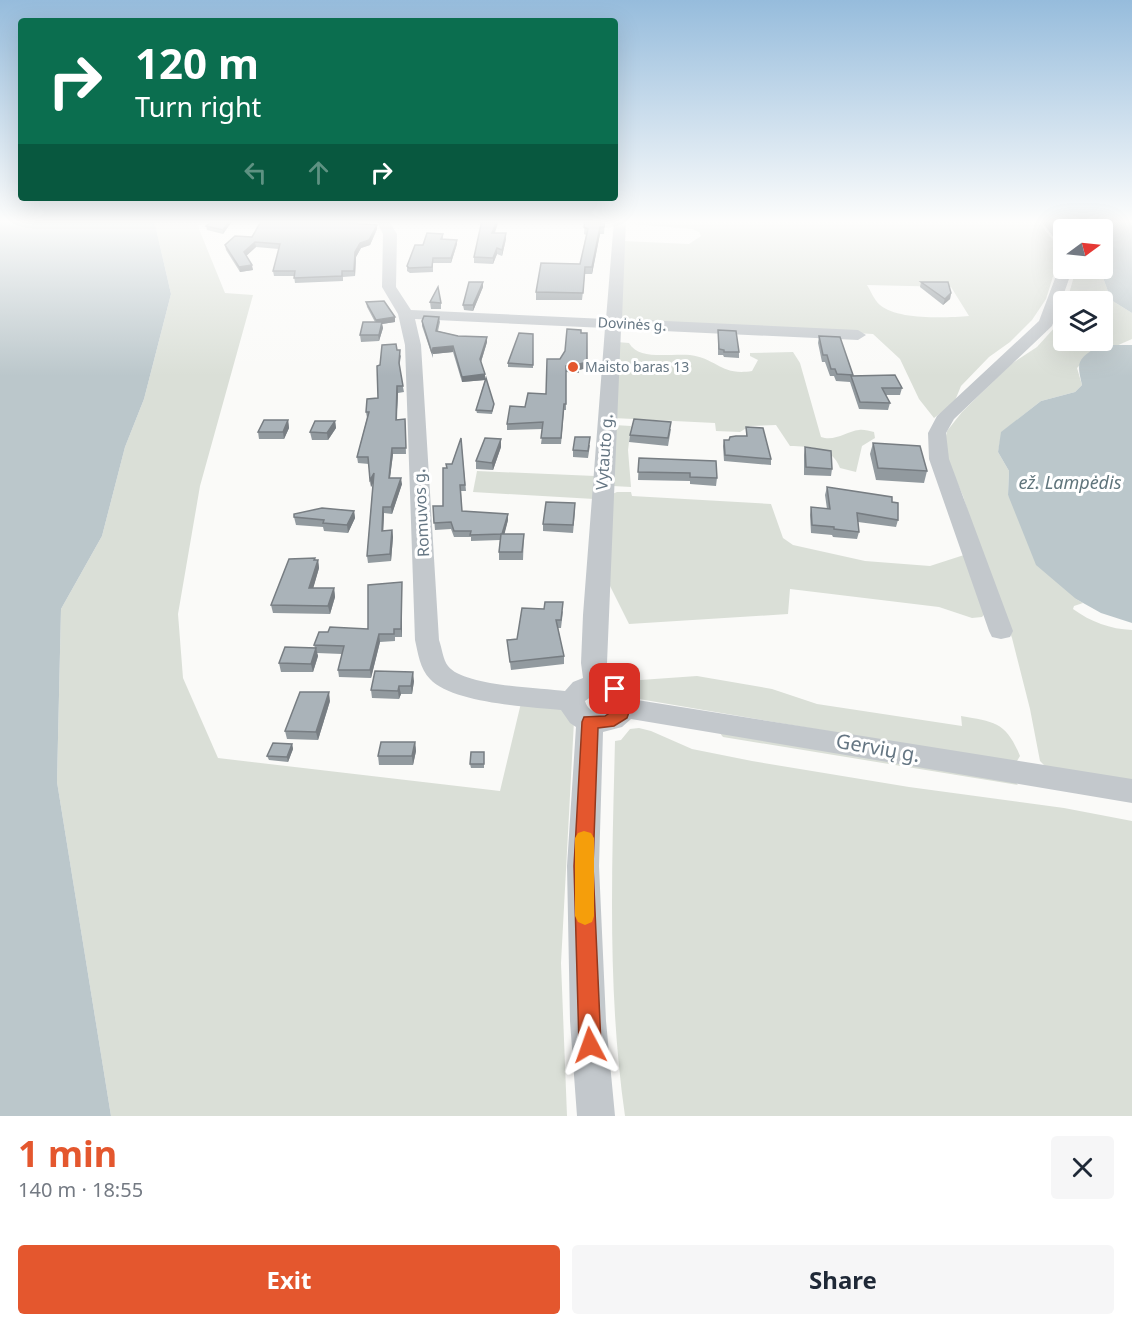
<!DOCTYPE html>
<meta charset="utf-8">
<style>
body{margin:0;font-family:"Noto Sans",sans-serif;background:#f6f6f7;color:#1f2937;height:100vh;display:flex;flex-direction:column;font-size:22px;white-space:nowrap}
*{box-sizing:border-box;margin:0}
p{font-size:20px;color:#747a83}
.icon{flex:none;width:33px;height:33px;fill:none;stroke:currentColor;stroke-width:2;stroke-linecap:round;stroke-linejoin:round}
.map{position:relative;height:1116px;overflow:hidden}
.side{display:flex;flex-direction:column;background:#fff;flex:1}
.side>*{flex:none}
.hud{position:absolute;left:18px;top:18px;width:600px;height:183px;border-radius:6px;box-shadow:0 6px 24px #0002;background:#0b6e4f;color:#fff;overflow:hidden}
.needle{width:39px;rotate:75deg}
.controls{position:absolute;left:1053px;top:219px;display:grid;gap:12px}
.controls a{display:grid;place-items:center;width:60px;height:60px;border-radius:6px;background:#fff;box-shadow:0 6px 24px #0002;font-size:30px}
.pin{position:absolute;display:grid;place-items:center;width:51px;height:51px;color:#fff;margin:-26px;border-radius:12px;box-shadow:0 3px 9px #0006}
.me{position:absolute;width:66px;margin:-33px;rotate:356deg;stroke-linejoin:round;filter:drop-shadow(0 0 4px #0008)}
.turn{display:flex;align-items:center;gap:21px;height:126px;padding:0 18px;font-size:27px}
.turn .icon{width:78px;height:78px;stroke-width:2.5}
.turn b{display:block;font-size:42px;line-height:51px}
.lanes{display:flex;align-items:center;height:57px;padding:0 18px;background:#0003;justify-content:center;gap:30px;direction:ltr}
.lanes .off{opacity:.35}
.round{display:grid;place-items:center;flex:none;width:63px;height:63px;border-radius:6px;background:#f6f6f7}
.head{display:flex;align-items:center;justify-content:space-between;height:102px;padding:0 18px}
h1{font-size:36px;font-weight:700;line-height:45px;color:#e4572e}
.action{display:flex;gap:12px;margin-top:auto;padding:12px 18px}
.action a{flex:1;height:69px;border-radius:6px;background:#e4572e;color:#fff;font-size:24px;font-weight:700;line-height:69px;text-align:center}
.action a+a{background:#f6f6f7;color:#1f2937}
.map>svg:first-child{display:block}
</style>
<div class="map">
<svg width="1132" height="1116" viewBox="0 0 1132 1116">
<rect width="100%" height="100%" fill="#fafaf8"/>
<g fill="#dadfd7" fill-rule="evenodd">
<path d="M154,220H198L199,229L225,293L253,295L200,486L178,614L183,678L218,758L500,791L521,703L564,707L574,721L561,963L567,1116H111L57,782L61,609L102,536L125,447L144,399L171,294Z"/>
<path d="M624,220H1037L1056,244L1060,254L1046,299L1032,320L1010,342L989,357L961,386L954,403L934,418L919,399L900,359L873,334L618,320L623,241L689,244L701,236L699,232L692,229L632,224ZM867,285L951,287L969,316C946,318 897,320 880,305C874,300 871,291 867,285Z"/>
<path d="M1076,269H1100L1111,300L1132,313V339L1116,346L1099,345L1077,368L1082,385L1075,392L1041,401L1002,432L998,452L1009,471L1008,495L1076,599L1083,603L1074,606L1073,609C1091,622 1110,629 1132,630V781L1047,768L1040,761L1030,709L1012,638L983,560L963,496L943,450L947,431L962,412L1011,364L1037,347L1056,326L1063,314L1064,340H1102V302L1067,301Z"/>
<path d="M617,342L629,343C639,361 671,353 690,355C718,359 721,376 752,371L758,360L750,356V353L793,352L800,363L821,437C835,442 847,431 859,430C863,429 869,431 874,432L875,438L862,446L856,472L840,468C832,446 810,447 790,446L776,425L750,426L740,432L716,431L715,423L613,418Z"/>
<path d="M614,425L631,426L628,450L631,487L613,486Z"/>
<path d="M477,471L595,476L594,499L473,492Z"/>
<path d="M617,492H631L632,496L771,504L783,538L793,545L865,561L930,566L964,555L986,612L982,617L972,618L939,607L790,589L788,614L629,624L608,582L610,495Z"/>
<path d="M697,676L772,689L817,704L962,726L961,716C995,722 1006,722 1020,756L1017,761H1003L639,699L626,681Z"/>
<path d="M639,728L651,731L692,749L752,761L909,787L1064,808L1132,821V1116H625C607,991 612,866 615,741L621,740L630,729Z"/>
<path d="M719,732L1015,782L1018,785L723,737Z"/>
</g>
<g fill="#bbc7cb">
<path d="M0,220H154L171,294L144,399L125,447L102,536L61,609L57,782L111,1116H0Z"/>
<path d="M1087,220H1132V313L1111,300L1100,269L1102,268L1103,253L1108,246L1103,239L1102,230L1093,229Z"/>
<path d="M1099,345H1132V623L1101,613L1076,599L1036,565L1008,495L1009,471L998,452L1001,432L1041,401L1075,392L1082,385C1076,360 1078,360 1099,345Z"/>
</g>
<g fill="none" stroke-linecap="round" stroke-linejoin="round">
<g fill="#c3c8cc" fill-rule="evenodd">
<path d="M376,220H388L397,234L396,287L411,310L606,319L614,220H626L622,319L858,330L866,335L858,340L621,329L607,663L609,677L626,684L637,700L1132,779V803L631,719L622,727L603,732L599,866L606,1021L615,1116H577L570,1021L567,866L576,727L570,723L561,710C529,707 452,703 430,679C420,669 418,653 415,640L405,345L398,314L382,287L383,234ZM415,319L605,328L583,615L581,663L583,678L573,682L565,691C540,688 463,686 448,666C443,660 442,648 439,640L421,345ZM595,694L603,695L610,700V708C600,714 589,714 585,701Z"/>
<path d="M1040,220H1053L1064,232V245L1059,244Z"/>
<path d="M1064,264V268H1073L1052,326L954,419L946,433L949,459L1013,631L1010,637L1001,639L992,637L989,631L929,459L928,433L937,416L1039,321L1059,268Z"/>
</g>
</g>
<g fill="#929a9f">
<path d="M233,220L223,234L207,230L206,226Z"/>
<path d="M262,220H350L351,223L377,225V229L370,245L361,248L356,257L355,276L343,277V281L295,283L294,276H274L273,271L279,249L256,247L246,256L253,270L240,272L226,250L225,245L252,237Z"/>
<path d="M585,220H605L604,234H600L592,274H585L582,300H536V292L580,264L586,235L584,234Z"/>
<path d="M495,233H506V239L502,256L497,254L493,264L474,263V257Z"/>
<path d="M443,234V240H457V244L451,263H433V272L410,273L407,271V266L423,245Z"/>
<path d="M483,282V287L473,311L464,310L463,305Z"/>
<path d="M921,282L951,293L950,299L943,305L920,287Z"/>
<path d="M366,302L395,317V322L382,324L383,328L379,341L361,342L360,335L375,322L367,307Z"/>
<path d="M430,302L441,303V309H431Z"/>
<path d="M439,317L440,322L438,331L458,336L487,337V342L481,362L485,380L494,404L492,414L477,413L476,410L485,380L462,382L453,352L433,354V358L422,326V321Z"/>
<path d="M718,330L739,352V358L724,357L723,355H718Z"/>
<path d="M581,333H587V368L579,370V373L566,372V410H564L561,444H541L543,429L507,430V424L525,407L546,394L560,359Z"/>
<path d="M533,334V368L508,367V363Z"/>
<path d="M819,336L853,376L902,388L900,395H886L890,403L888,410L859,409L850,382L836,381L834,376H830L825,362H822L818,343Z"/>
<path d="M397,350L401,356L399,368L404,392L398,393L397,420L405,419L406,454H393L390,478L402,484L392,514L384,513L383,531L392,530L393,537L391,561L368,563L367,556L373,483L371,487L369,464L358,463L357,457L367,418L366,412L378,398L380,365Z"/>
<path d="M288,420L289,428L284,439H259L258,432Z"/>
<path d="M335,421L336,428L328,440H312L310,432Z"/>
<path d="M746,427L771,459V465L724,461L723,446L724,440H729L746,436Z"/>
<path d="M671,429L668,446L629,442L630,435Z"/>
<path d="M461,438L466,491H461L462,511L508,514V520L504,534H524L523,560H499V552L500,540L471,541V537H454L451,529L435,530L433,506H443L447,468L452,464Z"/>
<path d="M501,439V447L493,470L476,469V461Z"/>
<path d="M873,443L927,471L924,483L876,480L870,454Z"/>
<path d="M590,445L588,458L573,457V450Z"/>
<path d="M805,447L832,469L831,476L804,475V455Z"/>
<path d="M639,458L717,478L716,486L690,484V481L638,480Z"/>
<path d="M827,487L892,502L898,520L896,527L858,522L859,532L857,539L833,537L832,535L811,533L810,515L811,507L827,509L825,495Z"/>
<path d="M354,511L355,518L348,533L324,531L323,527L296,525L294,517Z"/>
<path d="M575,511L573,533L543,531V524Z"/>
<path d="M315,560H318L319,568L313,588H334L335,597L330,614L273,613L271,605Z"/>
<path d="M402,582V637H395V641L380,642L371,678L339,677L338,670L342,654L317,653L318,656L313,672H281L279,663L315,648L314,645L328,632L368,629Z"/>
<path d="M563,611L561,628H558L564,656V664L511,670L507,640L517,639Z"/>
<path d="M414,681L412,694H401L399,699L372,698L371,690Z"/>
<path d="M330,701L318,740L287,739L285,731Z"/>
<path d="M415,742L416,751L413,765H379L378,756Z"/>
<path d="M292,744L293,749L288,762L269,760L267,756Z"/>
<path d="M484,752V768H471L470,764Z"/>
</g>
<g fill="#777d82">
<path d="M230,220H233L223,234V230Z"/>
<path d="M497,220H499L493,239L492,233Z"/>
<path d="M377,225V229L370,245L361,248L356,257L355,276L354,271L355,252L360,243Z"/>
<path d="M600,227V234L592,274V267Z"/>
<path d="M506,233V239L502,256V250Z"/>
<path d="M457,240V244L451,263V258Z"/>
<path d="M255,242L256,247L245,257L244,252Z"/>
<path d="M497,248V254L493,264V258Z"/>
<path d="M252,265L253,270L240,272L239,267Z"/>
<path d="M483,282V287L473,311V305Z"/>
<path d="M951,293L950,299L943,305L945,299Z"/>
<path d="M395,317V322L382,324L383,328L379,341L376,320Z"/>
<path d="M487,337V342L480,365V359Z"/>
<path d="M453,346V352L433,354V358V348Z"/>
<path d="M587,362V368L579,370V364Z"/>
<path d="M485,374V380L462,382V377Z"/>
<path d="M397,386L398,393L396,426V420Z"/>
<path d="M288,420L289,428L284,439L283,432Z"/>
<path d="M335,421L336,428L328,440L327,433Z"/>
<path d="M501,439V447L493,470L492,463Z"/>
<path d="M392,448L393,454L389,485V478Z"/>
<path d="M374,473L375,480L371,487L370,480Z"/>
<path d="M401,478L402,484L392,514L391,507Z"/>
<path d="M383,507L384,513L383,538L382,531Z"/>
<path d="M354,511L355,518L348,533L347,525Z"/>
<path d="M508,514V520L503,540L502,534Z"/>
<path d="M392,530L393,537L391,561L390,554Z"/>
<path d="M315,558L316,565L318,560L319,568L311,596L309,588Z"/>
<path d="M402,582V637L401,629Z"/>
<path d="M334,588L335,597L330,614L328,606Z"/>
<path d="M379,634L380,642L371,678L370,670Z"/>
<path d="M316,648L318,656L313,672L311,664Z"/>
<path d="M413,672L414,681L412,694L411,686Z"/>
<path d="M399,686L401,694L399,699L398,691Z"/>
<path d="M329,692L330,701L318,740L316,732Z"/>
<path d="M415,742L416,751L413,765L412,756Z"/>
<path d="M292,744L293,749L288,762L287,757Z"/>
</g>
<g fill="#aab3b9" stroke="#777d82" stroke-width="1.5">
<path d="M213,220H230L223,230L206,226Z"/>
<path d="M262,220H349L347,223L377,225L369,240L360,243L355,252L354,271H342V276L294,278L295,271H273L280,244L255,242L244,252L252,265L239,267L225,245L235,236L252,237Z"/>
<path d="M482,220H497L492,233H506L502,250L497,248L493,258L474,257Z"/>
<path d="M585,220H605L604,227H600L592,267H585L583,293L536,292L541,263L580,264L588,229L584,227Z"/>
<path d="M427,233L443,234L441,239L457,240L451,258H433L432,267L409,268L407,266L415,245H423Z"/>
<path d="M469,282H483L473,305H463Z"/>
<path d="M921,282H948L951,293L945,299Z"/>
<path d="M438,287L441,303L430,302Z"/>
<path d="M384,301L395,317L376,320L366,302Z"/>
<path d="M424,316L439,317L436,331L458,336L487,337L480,359L485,374L462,377L453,346L433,348L432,353L422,321Z"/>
<path d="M363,322H382L379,335H360Z"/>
<path d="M567,329L581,330V333H587V362L579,364V367L566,366V404H564L561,438H541L543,422L507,424L510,406L525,407L528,393L546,394L547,359H560L565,351Z"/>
<path d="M718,330L736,331L739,352H724V350L719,349Z"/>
<path d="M519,333L533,334V365L508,363Z"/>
<path d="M819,336L840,337L853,375L837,374L835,369H831L827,355H823Z"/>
<path d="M396,344L397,350H400L399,363L403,386H397L396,420L405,419L406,448H392L389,478H401L391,507H383L382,531L392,530L390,554L367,556L374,473L370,480L368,457H357L369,412H366L367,399L378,398L377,366L380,365L382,345Z"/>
<path d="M895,375L902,388H882L890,403L860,402L851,376Z"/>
<path d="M486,378L494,404L492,411L476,410Z"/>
<path d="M634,419L671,422L668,438L630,435Z"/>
<path d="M264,420H288L283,432H258Z"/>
<path d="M315,421H335L327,433L310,432Z"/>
<path d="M746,427L763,428L771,459L725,455L724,440H729L730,437L736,436H747Z"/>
<path d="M575,437H590L588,451L573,450Z"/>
<path d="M461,438L465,485H460L462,511L508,514L502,534L470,535L471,531H454L451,522L434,523L433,506H443V468H447L446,464H452Z"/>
<path d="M485,438L501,439L492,463L476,461Z"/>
<path d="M873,443L920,446L927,471L878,468Z"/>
<path d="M805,447L831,451L832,469L806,467Z"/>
<path d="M639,458L716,461L717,478L690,477V473L638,472Z"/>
<path d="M827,487L892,497V502L898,503V520L857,513L859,532L834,529V527L812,525L811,507L830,509Z"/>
<path d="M546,502L575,503L573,525L543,524Z"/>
<path d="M322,508L354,511L347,525L323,523L324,520L294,517V514Z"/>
<path d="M501,534H524L522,552H499Z"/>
<path d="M315,558L314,560H318L309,588H334L328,606L271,605L289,559Z"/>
<path d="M402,582L401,629H394V634H379L370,670H338L344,646L314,645L319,632H328L330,627L368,629V585Z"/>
<path d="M545,602H563L561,620H556L564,656L510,662L507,640L517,639L522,608L544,609Z"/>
<path d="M285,647L316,648L311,664L279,663Z"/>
<path d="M375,671L413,672L411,686H399L398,691L371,690Z"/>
<path d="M300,692H329L316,732L285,731Z"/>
<path d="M381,742H415L412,756H378Z"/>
<path d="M273,743L292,744L287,757L267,756Z"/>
<path d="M471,752H484V764H470Z"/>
</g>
<linearGradient id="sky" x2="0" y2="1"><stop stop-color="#96bcdc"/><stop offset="0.59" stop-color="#fdfdfc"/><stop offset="1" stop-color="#fdfdfc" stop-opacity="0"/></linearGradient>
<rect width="1132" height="376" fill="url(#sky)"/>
<path fill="#e4572e" stroke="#94391e" stroke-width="1.5" d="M615,683L620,685L633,701L627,718L614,726L598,728L593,866L601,1045L597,1053L590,1056L582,1053L579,1045L574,866L582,722L584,717L605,716L614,710L616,702L607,689L609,685Z"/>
<path fill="#f59e0b" d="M584,831L591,833L594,838V916L592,922L585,925L578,922L575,916V838L578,833Z"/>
<circle fill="#e4572e" stroke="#fff" stroke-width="2" cx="573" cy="367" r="6"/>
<g text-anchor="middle" stroke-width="6" stroke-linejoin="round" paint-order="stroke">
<g font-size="14" fill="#657683" stroke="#fff">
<text transform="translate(632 324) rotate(3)" y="5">Dovinės g.</text>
</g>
<g font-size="14" fill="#657683" stroke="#fff" text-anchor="start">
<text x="585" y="372">Maisto baras 13</text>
</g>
<g font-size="16" fill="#657683" stroke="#fff">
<text transform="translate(604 452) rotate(-86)" y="6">Vytauto g.</text>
<text transform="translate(421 513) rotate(-93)" y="6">Romuvos g.</text>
</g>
<g font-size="18" font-style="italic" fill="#60757c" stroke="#fff">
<text x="1070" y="489">ež. Lampėdis</text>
</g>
<g font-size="20" fill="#657683" stroke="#fff">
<text transform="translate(878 748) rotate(10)" y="7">Gervių g.</text>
</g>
</g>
</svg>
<div class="controls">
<a><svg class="needle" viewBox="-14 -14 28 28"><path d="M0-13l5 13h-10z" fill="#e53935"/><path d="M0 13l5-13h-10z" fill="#747a83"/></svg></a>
<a><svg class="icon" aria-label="layers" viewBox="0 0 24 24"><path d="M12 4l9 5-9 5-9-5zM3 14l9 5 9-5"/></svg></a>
</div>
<div class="pin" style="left:615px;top:689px;background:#d93025"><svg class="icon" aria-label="arrive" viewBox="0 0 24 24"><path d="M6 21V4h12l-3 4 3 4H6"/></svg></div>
<svg class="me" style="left:590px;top:1045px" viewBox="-20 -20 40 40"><path d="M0-17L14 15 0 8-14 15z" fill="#e4572e" stroke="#fff" stroke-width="4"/></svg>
<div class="hud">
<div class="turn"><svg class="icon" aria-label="right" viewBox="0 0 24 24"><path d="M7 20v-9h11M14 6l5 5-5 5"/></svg><div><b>120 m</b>Turn right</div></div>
<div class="lanes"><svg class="icon off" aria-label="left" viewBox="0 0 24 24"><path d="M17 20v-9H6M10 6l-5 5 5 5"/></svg><svg class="icon off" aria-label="ahead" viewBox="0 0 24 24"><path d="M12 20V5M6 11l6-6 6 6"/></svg><svg class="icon" aria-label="right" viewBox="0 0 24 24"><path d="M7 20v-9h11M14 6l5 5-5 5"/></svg></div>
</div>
</div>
<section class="side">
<div class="head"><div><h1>1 min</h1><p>140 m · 18:55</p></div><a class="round"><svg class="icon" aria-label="close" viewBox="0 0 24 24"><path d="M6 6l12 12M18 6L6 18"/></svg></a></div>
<div class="action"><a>Exit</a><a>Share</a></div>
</section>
